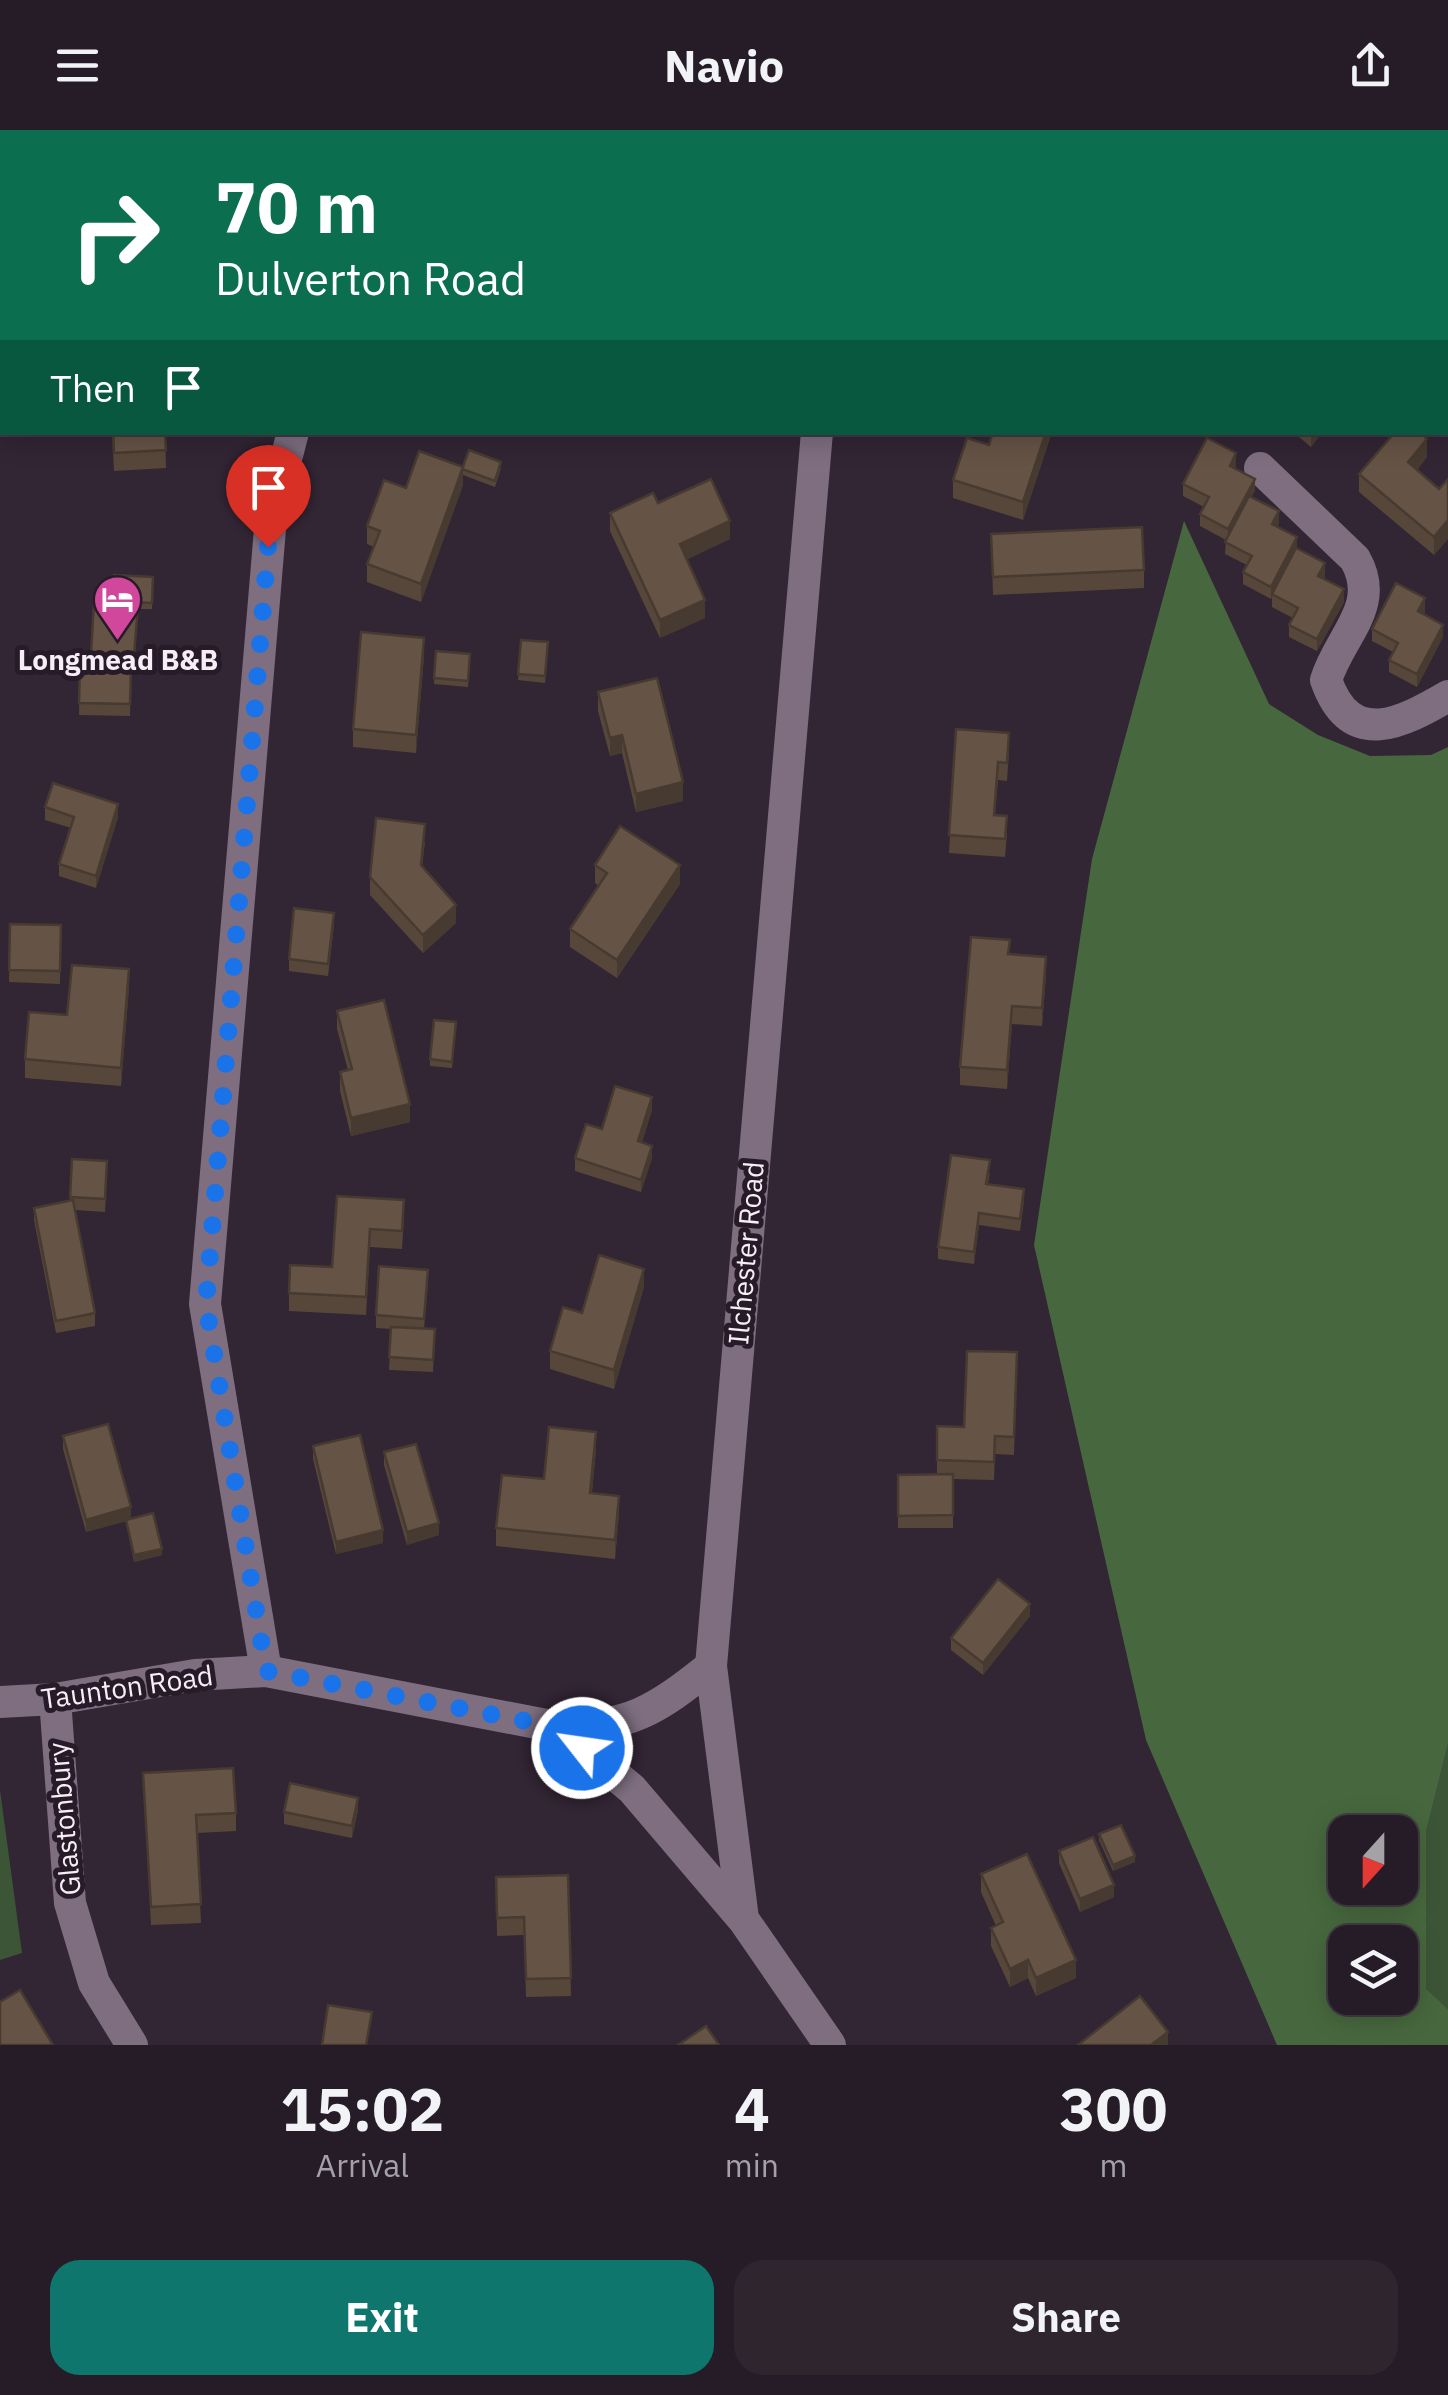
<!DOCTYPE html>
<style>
body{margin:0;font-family:"IBM Plex Sans",sans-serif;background:#2e252f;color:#f1f3f6;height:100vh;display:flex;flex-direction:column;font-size:38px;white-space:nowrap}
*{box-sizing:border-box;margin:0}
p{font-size:32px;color:#a4a1a7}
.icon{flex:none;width:55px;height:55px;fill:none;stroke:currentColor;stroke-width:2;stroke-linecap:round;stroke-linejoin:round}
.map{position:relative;height:1915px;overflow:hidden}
.sheet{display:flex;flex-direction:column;background:#261c27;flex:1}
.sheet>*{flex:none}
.guide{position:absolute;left:0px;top:0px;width:1450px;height:305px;box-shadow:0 5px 25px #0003,0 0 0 2px #423a44;background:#0b6e4f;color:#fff;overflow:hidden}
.needle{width:65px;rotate:201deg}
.fabs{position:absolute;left:1328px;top:1685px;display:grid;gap:20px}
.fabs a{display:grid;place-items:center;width:90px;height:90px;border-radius:20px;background:#261c27;box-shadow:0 5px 25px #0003,0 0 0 2px #423a44;font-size:50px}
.pin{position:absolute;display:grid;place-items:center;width:85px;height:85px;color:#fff;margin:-102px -42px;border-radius:50% 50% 50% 0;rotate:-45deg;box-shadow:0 0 10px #0007}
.pin .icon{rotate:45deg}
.me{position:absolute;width:110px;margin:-55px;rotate:300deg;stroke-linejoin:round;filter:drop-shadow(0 0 8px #0008)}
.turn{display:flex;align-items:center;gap:35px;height:210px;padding:0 50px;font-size:45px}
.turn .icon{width:130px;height:130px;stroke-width:2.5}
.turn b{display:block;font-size:70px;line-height:85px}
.then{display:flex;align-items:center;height:95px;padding:0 50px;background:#0003;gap:20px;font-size:38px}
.eta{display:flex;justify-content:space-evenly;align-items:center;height:170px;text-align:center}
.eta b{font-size:60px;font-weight:700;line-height:70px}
.action{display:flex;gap:20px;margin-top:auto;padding:20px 50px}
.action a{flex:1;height:115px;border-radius:30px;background:#0f766e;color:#fff;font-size:40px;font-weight:700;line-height:115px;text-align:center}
.action a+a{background:#2e252f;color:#f1f3f6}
header{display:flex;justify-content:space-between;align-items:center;height:130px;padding:0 50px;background:#261c27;font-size:45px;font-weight:700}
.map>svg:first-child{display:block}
</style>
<header><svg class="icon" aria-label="menu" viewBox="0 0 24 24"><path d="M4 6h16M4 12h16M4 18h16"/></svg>Navio<svg class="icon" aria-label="share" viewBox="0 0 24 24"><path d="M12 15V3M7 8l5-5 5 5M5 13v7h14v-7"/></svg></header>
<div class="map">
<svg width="1448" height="1915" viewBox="0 0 1448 1915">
<rect width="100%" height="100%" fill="#322534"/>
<g fill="#3d5537">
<path d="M1448,1614V1879L1426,1860V1702Z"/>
<path d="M0,1660L22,1823L0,1830Z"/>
</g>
<path fill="#47683e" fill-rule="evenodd" d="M1184,391L1269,574L1318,605L1370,626L1431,625L1448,617V1614L1426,1702V1859L1448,1879V1915H1277L1146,1610L1034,1115L1092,729ZM1345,1702H1400V1758H1345ZM1345,1812H1400V1868H1345Z"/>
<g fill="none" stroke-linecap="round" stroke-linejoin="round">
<g stroke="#7e6e80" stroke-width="32">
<path d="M1143,0L1147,2"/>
<path d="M407,2L408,0"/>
<path d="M843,2V0"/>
<path d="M1445,2H1448"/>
<path d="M817,302L711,1536L743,1789L830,1915"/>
<path d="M1260,338L1355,429C1382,476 1340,505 1326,550C1351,621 1403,592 1448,566"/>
<path d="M266,1541L205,1174L271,387L293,302"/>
<path d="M55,1569L70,1773L94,1853L132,1915"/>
<path d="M0,1572L55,1569L195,1545L266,1541L557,1597C629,1598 656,1580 711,1536"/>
<path d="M557,1597L632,1659L741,1787"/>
</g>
</g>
<g fill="#57473b">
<path d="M680,0H762L761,2H686Z"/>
<path d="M112,302H165L166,338L114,341Z"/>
<path d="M1052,302L1023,390L953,368V350L989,315Z"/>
<path d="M1293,302H1322L1311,317Z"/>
<path d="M1427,327L1417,340L1439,359L1448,349V409L1434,425L1359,362V344Z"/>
<path d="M1236,335L1235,338L1255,361L1251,367L1279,394L1277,397L1297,419L1325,446L1324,449L1344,472L1317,521L1289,507V495L1293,488L1272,477V467L1271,469L1243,454V442L1247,435L1225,424L1226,410L1200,396V384L1204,377L1183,366V354Z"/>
<path d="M463,337L501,338L495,357L463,345V355L421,472L367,452V434L374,417L367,414V396L406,358Z"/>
<path d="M658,373L730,409L687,429L705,488L660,508L610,401V383Z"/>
<path d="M991,404L1144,440V458L993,465Z"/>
<path d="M114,445L153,447L152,479H138L134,539H131L130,586L79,585L80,533L91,534V524L113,474Z"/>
<path d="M1425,481L1424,484L1443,507L1417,557L1389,542V530L1393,522L1372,511V499Z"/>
<path d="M521,510L548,512L545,553L518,550Z"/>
<path d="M436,521L470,524L468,557L434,554Z"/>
<path d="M424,526L416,623L353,617V599Z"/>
<path d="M598,562L683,671L636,682L622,623L610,626L598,581Z"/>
<path d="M956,599L1009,621L1007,651L998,650L995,685L1007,704L1005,727L949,723Z"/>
<path d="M45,677L118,687L96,758L59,746V734L71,698L45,690Z"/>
<path d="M425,712L422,737L456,793L423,823L370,765V747Z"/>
<path d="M595,735L680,754L617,848L570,817V799L599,756L595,753Z"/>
<path d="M10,794L61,795L60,854L9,852Z"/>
<path d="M334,795L328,846L289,841V829Z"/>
<path d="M1010,824L1046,845L1042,896L1012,894L1007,959L960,955V937Z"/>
<path d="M129,858L121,956L25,948V929L67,885Z"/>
<path d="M337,881L410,992L351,1006L340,961V942L348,940L337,899Z"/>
<path d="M456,899L452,938L430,936V929Z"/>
<path d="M652,980L642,1012L652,1028L641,1062L575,1041V1028L602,999Z"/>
<path d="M72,1029L107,1043L105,1082L75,1080L95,1183V1196L56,1203L34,1090V1078L70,1071Z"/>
<path d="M990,1042L988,1054L1024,1071L1020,1101L979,1095L974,1134L938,1129V1117Z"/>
<path d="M337,1066L404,1088L402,1119L370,1117L366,1185L289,1181V1163L332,1137Z"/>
<path d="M428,1152L424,1199H435L433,1242L389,1240L391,1199L376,1198V1185Z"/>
<path d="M644,1157L614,1259L550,1239V1221L582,1183Z"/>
<path d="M1017,1222L1014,1325L995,1324L994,1350L953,1349V1398H898V1345L937,1344V1296L964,1297Z"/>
<path d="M63,1306L131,1389L162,1425L134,1432L126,1391L86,1402L63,1319Z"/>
<path d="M313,1316L383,1413L336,1424L313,1329Z"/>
<path d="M596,1320L592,1363L619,1384L615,1429L496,1416V1398L544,1349Z"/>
<path d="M384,1322L439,1405L407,1415L384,1335Z"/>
<path d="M1030,1486L983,1545L951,1520V1508Z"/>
<path d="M143,1643L236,1683V1701L197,1703L201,1793L151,1795Z"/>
<path d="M358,1680L352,1708L284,1694V1682Z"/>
<path d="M1099,1704L1135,1732L1113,1741L1099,1710Z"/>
<path d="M1059,1721L1114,1767L1080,1782L1059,1733Z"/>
<path d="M981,1744L1076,1848L1036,1866L1028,1848L1010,1857L991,1816V1798L996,1796L981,1762Z"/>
<path d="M568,1745L571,1866L526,1867L524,1805L497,1806L496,1747Z"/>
</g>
<g fill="#473a30">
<path d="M1024,0H1042L1038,2H1020Z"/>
<path d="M1323,0H1381L1373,2H1315Z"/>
<path d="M2,51V69L0,75V57Z"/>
<path d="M2,116V134L0,140V122Z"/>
<path d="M1046,302H1052L1023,390V372Z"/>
<path d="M1312,302H1322L1311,317V304Z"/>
<path d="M1427,309V327L1408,351V332Z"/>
<path d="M1236,323V335L1230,348V336Z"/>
<path d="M463,337V355L421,472V454Z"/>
<path d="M1255,349V361L1228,411V399Z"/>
<path d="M1279,381V394L1272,406V394Z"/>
<path d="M1448,390V409L1434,425V407Z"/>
<path d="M730,391V409L680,433V414Z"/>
<path d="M1297,407V419L1271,469V457Z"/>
<path d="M1325,433V446L1318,458V446Z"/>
<path d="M1344,459V472L1317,521V509Z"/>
<path d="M1425,468V481L1418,493V481Z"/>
<path d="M705,470V488L660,508V490Z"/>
<path d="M1443,495V507L1417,557V544Z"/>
<path d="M424,508V526L416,623V605Z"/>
<path d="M622,605V623L610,626V608Z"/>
<path d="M683,652V671L636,682V664Z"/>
<path d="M118,674V687L96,758V746Z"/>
<path d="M680,735V754L617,848V830Z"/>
<path d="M456,775V793L423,823V805Z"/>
<path d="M1046,827V845L1042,896V878Z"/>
<path d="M129,839V858L121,956V938Z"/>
<path d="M1012,876V894L1007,959V940Z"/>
<path d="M652,967V980L638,1023V1011Z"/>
<path d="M410,974V992L351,1006V988Z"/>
<path d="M652,1016V1028L641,1062V1050Z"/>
<path d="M979,1083V1095L974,1134V1122Z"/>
<path d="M644,1139V1157L614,1259V1240Z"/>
<path d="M596,1302V1320L590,1381V1363Z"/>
<path d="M619,1366V1384L615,1429V1410Z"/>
<path d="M131,1377V1390L86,1402V1390Z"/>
<path d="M439,1393V1405L407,1415V1402Z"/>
<path d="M383,1400V1413L336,1424V1412Z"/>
<path d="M162,1419V1425L134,1432V1425Z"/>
<path d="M1030,1474V1486L983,1545V1533Z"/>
<path d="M358,1668V1680L352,1708V1696Z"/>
<path d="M1135,1726V1732L1113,1741V1735Z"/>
<path d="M1114,1755V1767L1080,1782V1769Z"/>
<path d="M1028,1830V1848L1010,1857V1839Z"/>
<path d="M1076,1830V1848L1036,1866V1848Z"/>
<path d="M1168,1902V1915H1151Z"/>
</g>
<g fill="#655345" stroke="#473a30" stroke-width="2.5">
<path d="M509,0H579L578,2H515Z"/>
<path d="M725,0H754L753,2H731Z"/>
<path d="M982,0H1024L1020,2H984Z"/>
<path d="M0,28L2,29V51L0,57Z"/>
<path d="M113,302H165L166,320L114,323Z"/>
<path d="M993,302H1046L1023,372L953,350L967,308L989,315Z"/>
<path d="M1395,302H1420L1427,309L1408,332L1439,359L1448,349V390L1434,407L1359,344Z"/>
<path d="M1207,308L1236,323L1230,336L1255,349L1228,399L1200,384L1209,367L1183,354Z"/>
<path d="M469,320L501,332L495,351L462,339Z"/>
<path d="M419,321L463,337L421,454L367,434L380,401L367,396L384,350L406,358Z"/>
<path d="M711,349L730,391L680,414L705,470L660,490L610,383L653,363L658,373Z"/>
<path d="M1249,366L1279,381L1272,394L1297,407L1271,457L1243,442L1252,426L1225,412Z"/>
<path d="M1142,397L1144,440L993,447L991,404Z"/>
<path d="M1296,418L1325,433L1318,446L1344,459L1317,509L1289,495L1298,478L1272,464Z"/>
<path d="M114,445L153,447L152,473L113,471Z"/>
<path d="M1396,453L1425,468L1418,481L1443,495L1417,544L1389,530L1398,513L1372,499Z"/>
<path d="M94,473L138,475L134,526L91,524Z"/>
<path d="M361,502L424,508L416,605L353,599Z"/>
<path d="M521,510L548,512L545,546L518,544Z"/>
<path d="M436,521L470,524L468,551L434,548Z"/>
<path d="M80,533L131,535L130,574L79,573Z"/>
<path d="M657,548L683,652L636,664L622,605L610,608L598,562Z"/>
<path d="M956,599L1009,603L1007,633L998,632L994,685L1007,686L1005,709L949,705Z"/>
<path d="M53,653L118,674L96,746L59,734L74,687L45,677Z"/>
<path d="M376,688L425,694L421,735L456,775L423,805L370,747Z"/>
<path d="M620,696L680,735L617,830L570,799L607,743L595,735Z"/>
<path d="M294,778L334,783L328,834L289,829Z"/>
<path d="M10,794L61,795L60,841L9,840Z"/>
<path d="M971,807L1010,810L1008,824L1046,827L1042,878L1012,876L1007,940L960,937Z"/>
<path d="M72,835L129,839L121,938L25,929L29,882L67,885Z"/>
<path d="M384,870L410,974L351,988L340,942L352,939L337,881Z"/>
<path d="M434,890L456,892L452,932L430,929Z"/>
<path d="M615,956L652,967L638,1011L652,1016L641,1050L575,1028L586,994L602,999Z"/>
<path d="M951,1025L990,1030L986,1054L1024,1059L1020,1089L979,1083L974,1122L938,1117Z"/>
<path d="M72,1029L107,1031L105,1069L70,1067Z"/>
<path d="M337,1066L404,1070L402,1101L370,1099L366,1167L289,1163L290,1135L332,1137Z"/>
<path d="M73,1070L95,1183L56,1191L34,1078Z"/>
<path d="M599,1125L644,1139L614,1240L550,1221L563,1177L582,1183Z"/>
<path d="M379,1136L428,1140L424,1189L376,1185Z"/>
<path d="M391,1197L435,1199L433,1230L389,1227Z"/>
<path d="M967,1221L1017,1222L1014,1307L995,1306L994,1332L937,1330V1296L964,1297Z"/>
<path d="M108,1294L131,1377L86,1390L63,1306Z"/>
<path d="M549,1297L596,1302L590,1363L619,1366L615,1410L496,1398L502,1345L544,1349Z"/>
<path d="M360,1305L383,1400L336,1412L313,1316Z"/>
<path d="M416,1314L439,1393L407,1402L384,1322Z"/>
<path d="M953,1344V1385L898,1386V1345Z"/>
<path d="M153,1383L162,1419L134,1425L126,1390Z"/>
<path d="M998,1449L1030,1474L983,1533L951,1508Z"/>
<path d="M233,1638L236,1683L196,1685L201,1774L151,1777L143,1643Z"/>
<path d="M290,1653L358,1668L352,1696L284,1682Z"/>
<path d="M1121,1695L1135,1726L1113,1735L1099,1704Z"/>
<path d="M1093,1707L1114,1755L1080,1769L1059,1721Z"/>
<path d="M1027,1724L1076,1830L1036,1848L1028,1830L1010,1839L991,1798L1003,1792L981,1744Z"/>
<path d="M568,1745L571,1848L526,1849L524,1787L497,1788L496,1747Z"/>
<path d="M20,1860L53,1915H0V1872Z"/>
<path d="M1140,1866L1168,1902L1151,1915H1078Z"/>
<path d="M328,1875L372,1882L366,1915H322Z"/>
<path d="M706,1896L719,1915H678Z"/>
</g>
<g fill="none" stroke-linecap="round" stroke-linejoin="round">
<path stroke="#1a73e8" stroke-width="18" stroke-dasharray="0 32.4" d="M268,417L206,1174L266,1541L557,1597L582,1618"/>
</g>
<defs>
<symbol id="hotel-pin" viewBox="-11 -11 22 30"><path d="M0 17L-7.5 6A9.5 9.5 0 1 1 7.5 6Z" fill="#d1479c" stroke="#281b29"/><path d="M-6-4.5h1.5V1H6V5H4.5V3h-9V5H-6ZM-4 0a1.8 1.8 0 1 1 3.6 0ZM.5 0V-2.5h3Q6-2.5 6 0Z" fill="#fff"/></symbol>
</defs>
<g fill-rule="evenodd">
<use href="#hotel-pin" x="90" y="442" width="55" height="75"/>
</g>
<g text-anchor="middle" stroke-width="10" stroke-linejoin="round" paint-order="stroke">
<g font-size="28" font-weight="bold" fill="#f6edf7" stroke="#281b29">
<text x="118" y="540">Longmead B&amp;B</text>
</g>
<g font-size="28" fill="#f6edf7" stroke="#281b29">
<text transform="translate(746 1123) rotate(-85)" y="10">Ilchester Road</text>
<text transform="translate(127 1557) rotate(-8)" y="10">Taunton Road</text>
<text transform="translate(64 1689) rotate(-95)" y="10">Glastonbury</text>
</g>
</g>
</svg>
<div class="fabs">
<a><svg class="needle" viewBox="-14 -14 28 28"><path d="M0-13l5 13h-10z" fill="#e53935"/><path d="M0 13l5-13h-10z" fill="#a4a1a7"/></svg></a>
<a><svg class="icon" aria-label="layers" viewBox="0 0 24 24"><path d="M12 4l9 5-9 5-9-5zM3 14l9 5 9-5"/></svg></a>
</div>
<div class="pin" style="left:268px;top:417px;background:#d93025"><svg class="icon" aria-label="arrive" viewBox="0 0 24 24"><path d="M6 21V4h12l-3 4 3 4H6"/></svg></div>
<svg class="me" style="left:582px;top:1618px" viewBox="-20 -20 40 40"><circle r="17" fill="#1a73e8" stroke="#fff" stroke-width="3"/><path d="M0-11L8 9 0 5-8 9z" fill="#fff"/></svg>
<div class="guide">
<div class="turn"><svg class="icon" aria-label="right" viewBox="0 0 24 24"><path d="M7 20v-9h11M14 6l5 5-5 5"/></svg><div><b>70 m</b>Dulverton Road</div></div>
<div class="then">Then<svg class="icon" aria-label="arrive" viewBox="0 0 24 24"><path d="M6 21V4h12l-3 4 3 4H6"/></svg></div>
</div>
</div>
<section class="sheet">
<div class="eta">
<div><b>15:02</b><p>Arrival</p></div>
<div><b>4</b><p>min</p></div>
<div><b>300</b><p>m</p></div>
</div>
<div class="action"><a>Exit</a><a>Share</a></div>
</section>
